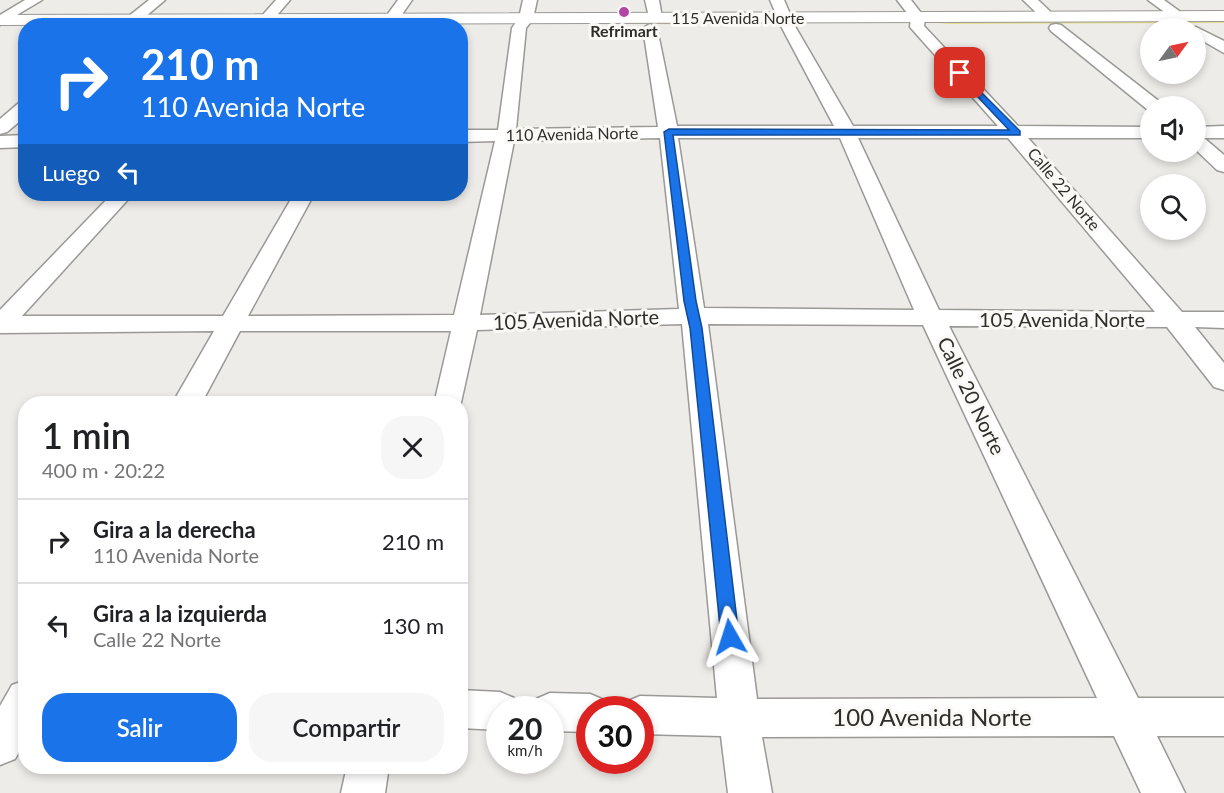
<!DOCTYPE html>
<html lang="es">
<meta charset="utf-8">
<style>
body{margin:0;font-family:Lato,sans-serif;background:#f6f6f6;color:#202124;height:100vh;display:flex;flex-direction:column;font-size:22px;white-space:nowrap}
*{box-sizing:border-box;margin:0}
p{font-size:20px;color:#757577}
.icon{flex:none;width:33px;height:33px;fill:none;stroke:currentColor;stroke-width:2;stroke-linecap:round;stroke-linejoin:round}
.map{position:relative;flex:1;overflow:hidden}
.details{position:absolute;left:18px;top:396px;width:450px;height:378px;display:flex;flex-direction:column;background:#fff;border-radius:24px;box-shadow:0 3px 9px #0003}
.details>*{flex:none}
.banner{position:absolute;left:18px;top:18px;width:450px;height:183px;border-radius:24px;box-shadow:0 3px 9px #0003;background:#1a73e8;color:#fff;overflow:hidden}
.needle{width:39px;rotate:57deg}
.tools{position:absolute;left:1140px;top:18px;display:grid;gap:12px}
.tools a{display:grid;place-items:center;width:66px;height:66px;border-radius:50%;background:#fff;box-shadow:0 3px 9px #0003;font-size:30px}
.speed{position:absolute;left:486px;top:696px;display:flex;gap:12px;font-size:30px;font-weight:700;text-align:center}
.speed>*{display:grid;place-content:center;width:78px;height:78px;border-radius:50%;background:#fff;box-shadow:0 3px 9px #0003;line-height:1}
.speed small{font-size:15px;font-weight:400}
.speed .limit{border:9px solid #d22;background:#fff;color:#111}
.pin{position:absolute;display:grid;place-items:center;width:51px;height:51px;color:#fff;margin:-26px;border-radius:12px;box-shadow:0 3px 9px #0006}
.me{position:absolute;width:66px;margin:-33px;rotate:354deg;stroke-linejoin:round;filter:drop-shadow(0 0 4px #0008)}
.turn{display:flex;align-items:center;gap:21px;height:126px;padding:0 24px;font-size:27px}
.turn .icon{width:78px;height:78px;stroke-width:2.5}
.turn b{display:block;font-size:42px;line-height:51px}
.then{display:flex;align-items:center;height:57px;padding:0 24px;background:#0003;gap:12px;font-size:22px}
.round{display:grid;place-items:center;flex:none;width:63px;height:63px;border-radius:24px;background:#f6f6f6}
.headline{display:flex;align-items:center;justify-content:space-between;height:102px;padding:0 24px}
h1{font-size:36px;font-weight:600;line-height:45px}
.button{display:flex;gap:12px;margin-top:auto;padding:12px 24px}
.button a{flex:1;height:69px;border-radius:24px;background:#1a73e8;color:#fff;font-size:24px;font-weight:600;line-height:69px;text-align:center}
.button a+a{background:#f6f6f6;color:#202124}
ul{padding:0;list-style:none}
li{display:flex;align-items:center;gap:18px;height:84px;padding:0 24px;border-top:2px solid #e0e0e0}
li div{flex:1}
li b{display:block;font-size:22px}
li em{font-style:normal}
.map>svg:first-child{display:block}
</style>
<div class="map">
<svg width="1224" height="793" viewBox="0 0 1224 793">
<rect width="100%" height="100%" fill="#edece8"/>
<g fill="#e7de91">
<path d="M940,20H1224V23L948,24L937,23Z"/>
<path d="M546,21H749L761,23L752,25L537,23Z"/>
<path d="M8,23L369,24L361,26L0,25Z"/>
</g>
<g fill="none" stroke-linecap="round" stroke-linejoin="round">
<defs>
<g id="street">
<path d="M25,0H42L0,25V15Z"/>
<path d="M149,0H165L139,22H129L127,19L129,16Z"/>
<path d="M276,0H290L272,21H262L260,18Z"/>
<path d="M398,0H412L394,26H379Z"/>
<path d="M523,0H537L533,19L526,28L516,129L658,127L643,28L650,24L657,28L677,126H834L782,28L770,0H784L796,28L853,126H998L910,27L911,18L897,0H911L925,18L924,26L1018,126L1150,127V138H1028L1182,312H1224V328L1195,327L1224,363V390L1214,387L1167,327L949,326L1138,698H1224V736H1157L1185,793H1141L1114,736L762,737L772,793H728L721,736L640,734V710H622L626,702L640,696L717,698L682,324L477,330L460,407V404H434L451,331H240L201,404H172L214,331L0,333V310L112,194H133L22,316H223L294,194H314L248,316L454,315L495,141L460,142V130H498L512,28L519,18ZM660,138L679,309L480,315L514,141ZM678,138H840L914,310L704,308ZM858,138H1008L1155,312L939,310ZM708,324L923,325L1097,698L757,699Z"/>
<path d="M645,0H659L662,18L660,21H650Z"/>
<path d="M1023,0H1038L1056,17L1054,20H1044Z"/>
<path d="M1148,0H1164L1186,16L1184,19H1174Z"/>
<path d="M1056,24L1061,25L1160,102L1162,106H1150V110H1148L1051,31L1049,28L1051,25Z"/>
<path d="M1196,27L1224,41V53L1196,37V28H1190Z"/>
<path d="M26,101V116L7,132L0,134V119L20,102Z"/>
<path d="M1224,126V138H1204L1224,155V172L1217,170L1196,150V127Z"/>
<path d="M26,135V147L0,148V136Z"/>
<path d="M26,680V739L15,759L0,765V706L12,685Z"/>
<path d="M460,690L500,692L514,698L519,710H500V730L460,728Z"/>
<path d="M550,693L590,694L604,700L609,710H590V732L550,731V710H531L536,699Z"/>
<path d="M347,766H389L385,793H341Z"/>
</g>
<path id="primary" d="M1224,11V21L0,25V15Z"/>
</defs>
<use href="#street" stroke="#9a9995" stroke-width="3"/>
<use href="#primary" stroke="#9a9995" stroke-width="2"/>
<use href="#street" fill="#fff" fill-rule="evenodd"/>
<use href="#primary" fill="#fff" fill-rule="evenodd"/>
</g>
<path fill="#1a73e8" stroke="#114b97" stroke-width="1.5" d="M960,71L1020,131V135H673L696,301L702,328L739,637L737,643L730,645L724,643L721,637L690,328L684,301L664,132L669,129L1009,130L957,75V71Z"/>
<circle fill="#b345a3" stroke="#faf9f5" stroke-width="2" cx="624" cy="12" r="6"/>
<g text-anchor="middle" stroke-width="6" stroke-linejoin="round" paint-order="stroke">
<g font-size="16" fill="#2e2e2d" stroke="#faf9f5">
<text x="738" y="24">115 Avenida Norte</text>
<text transform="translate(572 134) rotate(-1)" y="6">110 Avenida Norte</text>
<text transform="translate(1064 189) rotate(50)" y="6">Calle 22 Norte</text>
</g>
<g font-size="16" font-weight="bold" fill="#2e2e2d" stroke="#faf9f5">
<text x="624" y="37">Refrimart</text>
</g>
<g font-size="20" fill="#2e2e2d" stroke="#faf9f5">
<text transform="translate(576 320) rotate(-2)" y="7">105 Avenida Norte</text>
<text x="1062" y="327">105 Avenida Norte</text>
<text transform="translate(971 396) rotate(64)" y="7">Calle 20 Norte</text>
</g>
<g font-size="24" fill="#2e2e2d" stroke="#faf9f5">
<text x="932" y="726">100 Avenida Norte</text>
</g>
</g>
</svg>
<div class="tools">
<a><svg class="needle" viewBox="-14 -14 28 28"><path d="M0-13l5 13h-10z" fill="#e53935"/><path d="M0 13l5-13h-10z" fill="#757577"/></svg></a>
<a><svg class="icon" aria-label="sound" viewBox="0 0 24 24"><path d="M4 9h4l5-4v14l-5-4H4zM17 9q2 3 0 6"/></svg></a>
<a><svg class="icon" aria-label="search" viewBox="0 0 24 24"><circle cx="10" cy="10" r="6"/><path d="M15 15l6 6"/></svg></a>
</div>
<div class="speed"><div>20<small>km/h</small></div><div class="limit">30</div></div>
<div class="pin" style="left:960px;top:73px;background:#d93025"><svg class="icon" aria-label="arrive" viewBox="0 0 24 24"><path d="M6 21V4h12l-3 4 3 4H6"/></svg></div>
<svg class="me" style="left:730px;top:637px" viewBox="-20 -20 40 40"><path d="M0-17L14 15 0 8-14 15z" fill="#1a73e8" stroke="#fff" stroke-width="4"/></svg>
<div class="banner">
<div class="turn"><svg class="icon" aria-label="right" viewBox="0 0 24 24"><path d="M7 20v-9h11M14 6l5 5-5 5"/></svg><div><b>210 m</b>110 Avenida Norte</div></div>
<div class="then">Luego<svg class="icon" aria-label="left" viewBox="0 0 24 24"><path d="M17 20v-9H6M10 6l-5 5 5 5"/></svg></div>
</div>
<section class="details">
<div class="headline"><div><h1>1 min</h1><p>400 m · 20:22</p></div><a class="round"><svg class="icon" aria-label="close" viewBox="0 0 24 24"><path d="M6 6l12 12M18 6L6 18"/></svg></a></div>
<ul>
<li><svg class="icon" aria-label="right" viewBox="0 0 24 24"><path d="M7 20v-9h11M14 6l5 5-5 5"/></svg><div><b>Gira a la derecha</b><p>110 Avenida Norte</p></div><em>210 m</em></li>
<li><svg class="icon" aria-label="left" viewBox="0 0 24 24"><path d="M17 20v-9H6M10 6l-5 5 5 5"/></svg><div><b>Gira a la izquierda</b><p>Calle 22 Norte</p></div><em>130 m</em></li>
</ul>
<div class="button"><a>Salir</a><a>Compartir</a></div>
</section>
</div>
